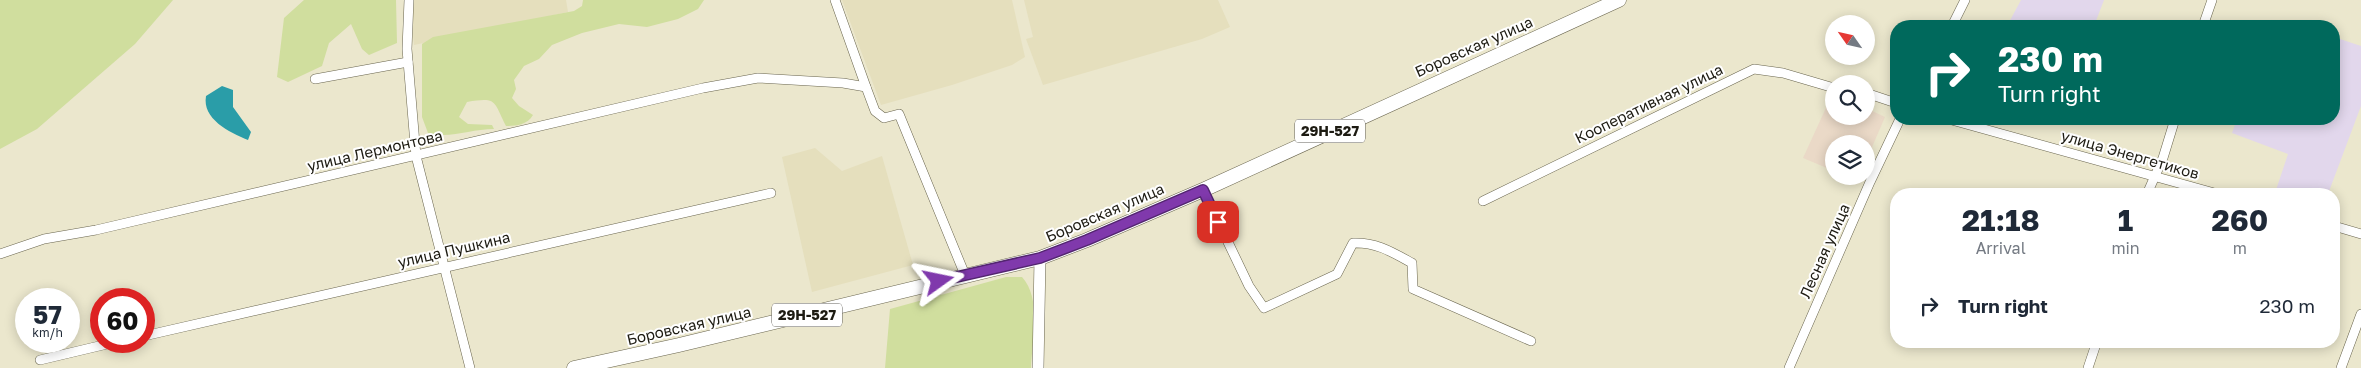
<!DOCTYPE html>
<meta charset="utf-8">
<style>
body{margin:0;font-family:"Golos Text",sans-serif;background:#f6f6f7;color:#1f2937;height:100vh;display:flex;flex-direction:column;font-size:19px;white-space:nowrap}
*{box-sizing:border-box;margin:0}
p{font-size:16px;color:#747a83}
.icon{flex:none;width:28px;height:28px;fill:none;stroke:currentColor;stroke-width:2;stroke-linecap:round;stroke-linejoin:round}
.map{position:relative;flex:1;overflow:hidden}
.drawer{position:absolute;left:1890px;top:188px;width:450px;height:160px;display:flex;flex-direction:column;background:#fff;border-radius:20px;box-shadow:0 2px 12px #0003}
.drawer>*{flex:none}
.top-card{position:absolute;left:1890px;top:20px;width:450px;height:105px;border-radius:20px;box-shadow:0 2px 12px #0003;background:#00695c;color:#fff;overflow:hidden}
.needle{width:32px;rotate:304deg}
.controls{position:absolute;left:1825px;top:15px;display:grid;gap:10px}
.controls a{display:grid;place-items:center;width:50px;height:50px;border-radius:50%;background:#fff;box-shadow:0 2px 12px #0003;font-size:25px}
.speed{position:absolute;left:15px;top:288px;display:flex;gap:10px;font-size:25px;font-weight:700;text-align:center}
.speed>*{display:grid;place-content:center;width:65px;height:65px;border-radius:50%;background:#fff;box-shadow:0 2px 12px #0003;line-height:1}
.speed small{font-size:12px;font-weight:400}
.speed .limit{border:8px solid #d22;background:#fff;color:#111}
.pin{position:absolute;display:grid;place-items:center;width:42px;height:42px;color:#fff;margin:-21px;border-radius:10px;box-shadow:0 2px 8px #0006}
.me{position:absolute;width:55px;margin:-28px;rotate:78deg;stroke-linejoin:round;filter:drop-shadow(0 0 4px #0008)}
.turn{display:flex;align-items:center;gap:18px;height:105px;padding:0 25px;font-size:22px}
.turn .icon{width:65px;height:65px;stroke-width:2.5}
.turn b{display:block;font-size:35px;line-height:42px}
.eta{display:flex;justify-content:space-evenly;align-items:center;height:85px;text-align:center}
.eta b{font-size:30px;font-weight:700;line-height:35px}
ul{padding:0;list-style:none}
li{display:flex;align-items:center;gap:15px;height:65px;padding:0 25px}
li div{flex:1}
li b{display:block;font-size:19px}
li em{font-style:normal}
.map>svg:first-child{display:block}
</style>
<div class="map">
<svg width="2361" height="368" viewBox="0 0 2361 368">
<rect width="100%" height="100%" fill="#ebe7cd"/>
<path fill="#ead9c7" d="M1830,99H1834V116H1866V108L1885,117L1866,161V144H1834V171L1803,158Z"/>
<g fill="#e5dfbd">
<path d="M414,0H566L568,12L414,45L412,22Z"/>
<path d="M842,0H1012L1025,57L1012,65L952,85L881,105Z"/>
<path d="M1024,0H1218L1230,27L1202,39L1043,85L1026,39L1033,37Z"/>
<path d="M815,148L842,171L882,156L913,265L812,292L782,157Z"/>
</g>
<g fill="#e2d7ec">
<path d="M2021,0H2104L2094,26H2007Z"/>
<path d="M2334,37L2361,46V106L2328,194L2275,193L2288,154L2232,133L2237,119H2334Z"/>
</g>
<g fill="#d0de9e">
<path d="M0,0H173L135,44L37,129L0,149Z"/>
<path d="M304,0H396L397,43L369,55L362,49L351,24L329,43L322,66L288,82L277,77L284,18Z"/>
<path d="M583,0H704L698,9L678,19L647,27L619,24L582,33L552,45L539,59L524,66L514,80L516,89L512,98L519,106L533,115C527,125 516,126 506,126C493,101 498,97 467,102L459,117L468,124L492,125L494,129C471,129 450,139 428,133L422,117V44L433,37L574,11L582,6Z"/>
<path d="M1006,277H1022C1042,299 1032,340 1031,368H885L890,309Z"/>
</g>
<path fill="#2a9da8" d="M222,86L233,90V107L251,132L248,140C229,132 202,119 206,96Z"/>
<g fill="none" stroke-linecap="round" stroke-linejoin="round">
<defs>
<g id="minor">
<path d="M409,0L407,49L416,156L470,368"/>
<path d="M835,0L866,87"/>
<path d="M1952,26L1965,0"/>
<path d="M2203,26L2212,0"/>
<path d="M315,79L408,62"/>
<path d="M1866,93L1896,103"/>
<path d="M1948,119L2218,194"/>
<path d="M1203,190L1249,286L1264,308L1337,274L1353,243C1376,242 1392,252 1412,263L1413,289L1531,341"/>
<path d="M2147,194L2163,158L2175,119"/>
<path d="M1483,201L1754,69L1783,73L1834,88"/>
<path d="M2334,226L2361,234"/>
<path d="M0,254L44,239L96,230L703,88L758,78L843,83L866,87L875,111L884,118L899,114L965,275"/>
<path d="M144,336L771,193"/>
<path d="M40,360L120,341"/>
<path d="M1789,368L1870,182L1900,119"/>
<path d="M2088,368L2097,341"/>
<path d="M2341,368L2361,314"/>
</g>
<path id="tertiary" d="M1038,368L1040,258"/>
<path id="primary" d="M574,368L679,345L1040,258L1087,240L1203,190L1619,0"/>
</defs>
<use href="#minor" stroke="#69654e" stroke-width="10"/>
<use href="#tertiary" stroke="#69654e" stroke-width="12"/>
<use href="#primary" stroke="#69654e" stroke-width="15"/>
<use href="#minor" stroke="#fff" stroke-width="9"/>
<use href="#tertiary" stroke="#fff" stroke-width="11"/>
<use href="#primary" stroke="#fff" stroke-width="14"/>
</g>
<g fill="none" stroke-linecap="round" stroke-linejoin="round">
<defs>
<path id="route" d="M939,281L1040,258L1087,240L1203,190L1218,222"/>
</defs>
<use href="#route" stroke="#532570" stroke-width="12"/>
<use href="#route" stroke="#8039ac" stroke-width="9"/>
</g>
<g text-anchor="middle" stroke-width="4" stroke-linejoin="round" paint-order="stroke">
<g fill="#fff" stroke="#615f59" stroke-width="1">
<rect x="1295" y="119.5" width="70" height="23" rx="4"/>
<rect x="772" y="303.5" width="70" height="23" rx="4"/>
</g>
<g font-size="14" font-weight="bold" fill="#1d1b12">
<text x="1330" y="136">29Н-527</text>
<text x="807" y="320">29Н-527</text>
</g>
<g font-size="15" fill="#1d1b12" stroke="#fff">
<text transform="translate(1474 47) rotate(-24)" y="5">Боровская улица</text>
<text transform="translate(1649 104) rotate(-26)" y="5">Кооперативная улица</text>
<text transform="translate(375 151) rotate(-13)" y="5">улица Лермонтова</text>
<text transform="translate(2130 155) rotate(16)" y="5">улица Энергетиков</text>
<text transform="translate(1105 213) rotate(-23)" y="5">Боровская улица</text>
<text transform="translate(454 250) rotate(-13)" y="5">улица Пушкина</text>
<text transform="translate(1825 251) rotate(-66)" y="5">Лесная улица</text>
<text transform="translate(689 326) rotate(-13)" y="5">Боровская улица</text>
</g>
</g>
</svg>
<div class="controls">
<a><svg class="needle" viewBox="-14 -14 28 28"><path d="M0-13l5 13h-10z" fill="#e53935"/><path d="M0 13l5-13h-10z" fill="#747a83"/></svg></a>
<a><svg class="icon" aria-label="search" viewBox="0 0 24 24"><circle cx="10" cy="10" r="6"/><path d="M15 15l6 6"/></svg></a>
<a><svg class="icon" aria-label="layers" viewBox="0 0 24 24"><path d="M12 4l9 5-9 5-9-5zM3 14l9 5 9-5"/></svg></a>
</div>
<div class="speed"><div>57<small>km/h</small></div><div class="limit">60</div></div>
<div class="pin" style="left:1218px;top:222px;background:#d93025"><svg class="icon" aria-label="arrive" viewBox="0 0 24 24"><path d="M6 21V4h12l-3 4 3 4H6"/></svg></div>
<svg class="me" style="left:939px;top:281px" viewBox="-20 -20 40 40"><path d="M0-17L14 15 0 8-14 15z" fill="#8039ac" stroke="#fff" stroke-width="4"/></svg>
<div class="top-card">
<div class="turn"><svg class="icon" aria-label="right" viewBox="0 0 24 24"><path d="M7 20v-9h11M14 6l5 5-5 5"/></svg><div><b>230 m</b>Turn right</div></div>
</div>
<section class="drawer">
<div class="eta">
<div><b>21:18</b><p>Arrival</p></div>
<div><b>1</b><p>min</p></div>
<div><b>260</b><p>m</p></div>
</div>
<ul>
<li><svg class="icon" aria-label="right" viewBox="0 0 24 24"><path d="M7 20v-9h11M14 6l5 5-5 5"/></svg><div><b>Turn right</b></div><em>230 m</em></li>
</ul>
</section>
</div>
